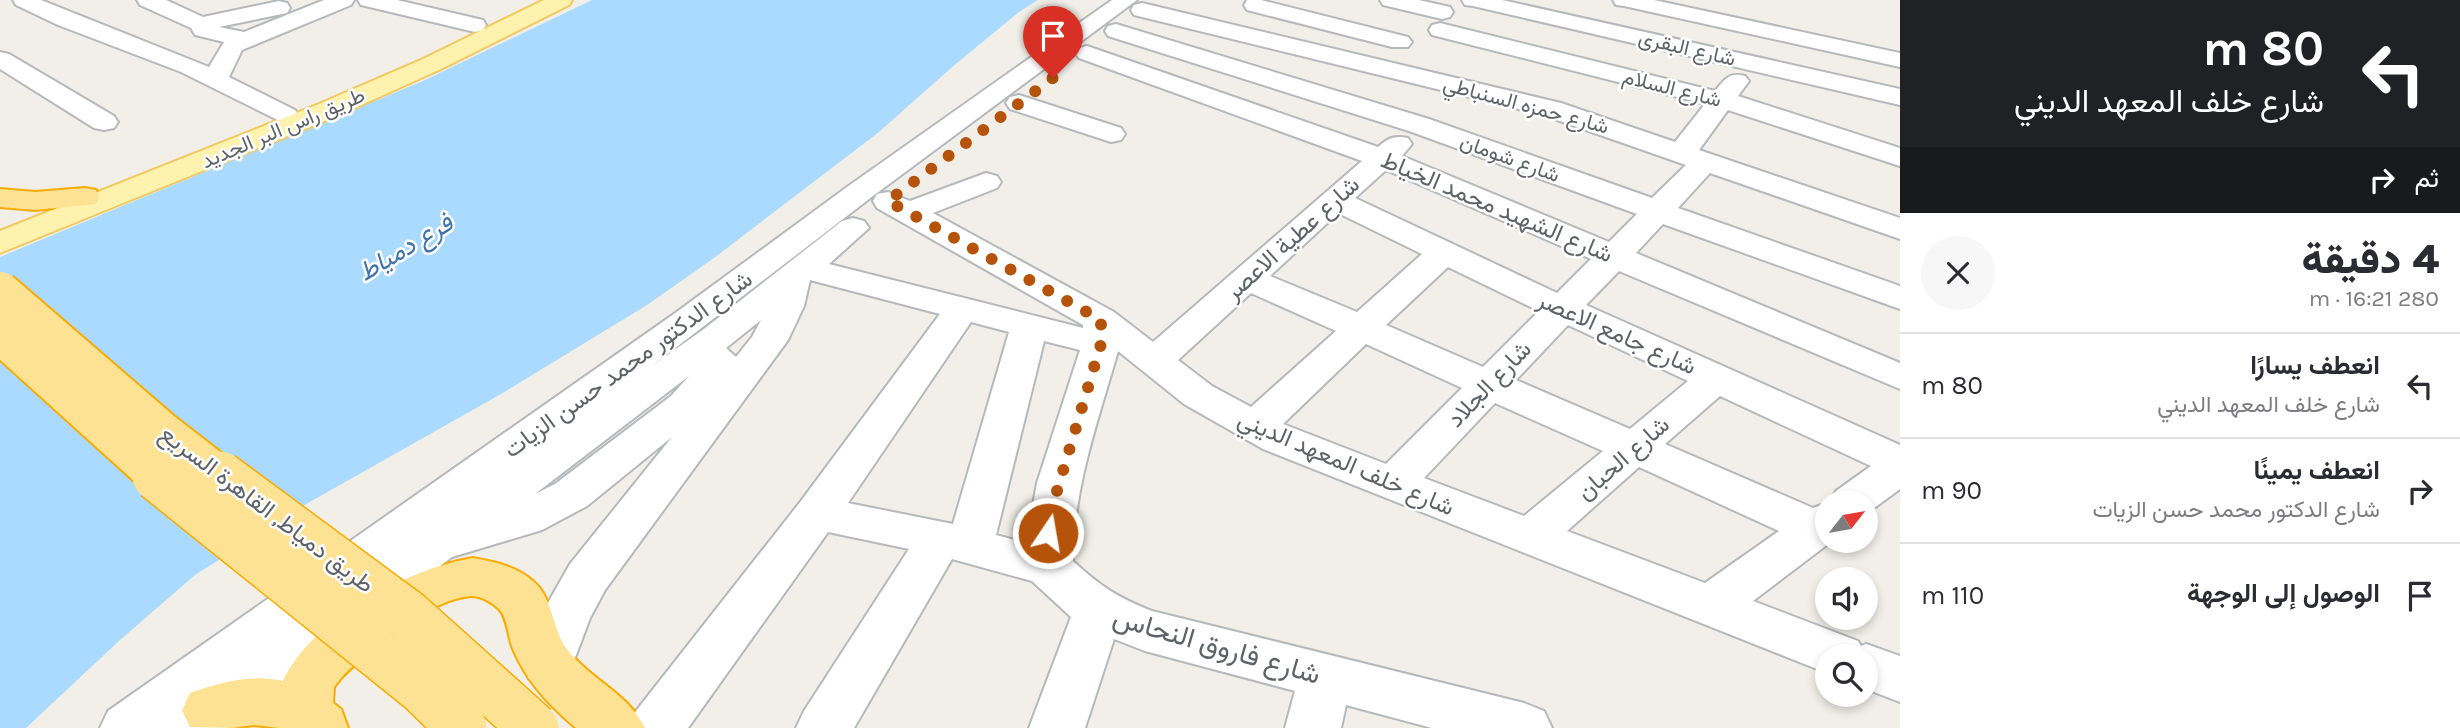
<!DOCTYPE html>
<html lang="ar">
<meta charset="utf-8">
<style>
body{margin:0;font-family:Karla,Vazirmatn,sans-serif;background:#f7f7f7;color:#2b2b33;direction:rtl;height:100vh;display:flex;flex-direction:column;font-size:26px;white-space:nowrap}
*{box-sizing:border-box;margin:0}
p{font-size:23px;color:#7c7c81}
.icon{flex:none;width:38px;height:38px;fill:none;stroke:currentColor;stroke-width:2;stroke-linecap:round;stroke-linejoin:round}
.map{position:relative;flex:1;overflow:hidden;direction:ltr}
.details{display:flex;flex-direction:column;background:#fff;width:560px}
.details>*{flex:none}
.hud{background:#202124;color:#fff;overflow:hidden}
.needle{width:46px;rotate:59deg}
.fabs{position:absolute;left:1815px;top:490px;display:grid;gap:14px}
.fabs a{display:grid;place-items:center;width:63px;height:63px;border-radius:50%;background:#fff;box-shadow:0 4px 10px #0003;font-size:35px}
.pin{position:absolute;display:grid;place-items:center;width:60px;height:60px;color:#fff;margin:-72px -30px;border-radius:50% 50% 50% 0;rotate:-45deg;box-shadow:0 0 7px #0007}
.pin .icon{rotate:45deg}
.me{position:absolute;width:77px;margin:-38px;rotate:12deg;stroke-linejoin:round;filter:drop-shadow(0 0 5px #0008)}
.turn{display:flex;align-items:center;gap:24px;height:147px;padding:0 21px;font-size:32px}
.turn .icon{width:91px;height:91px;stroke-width:2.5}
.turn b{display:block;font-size:49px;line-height:60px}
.then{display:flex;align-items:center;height:66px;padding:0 21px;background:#0003;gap:14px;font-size:26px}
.round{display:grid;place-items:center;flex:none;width:74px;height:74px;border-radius:37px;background:#f7f7f7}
.overview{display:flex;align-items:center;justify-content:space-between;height:119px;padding:0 21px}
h1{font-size:42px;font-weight:800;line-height:52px}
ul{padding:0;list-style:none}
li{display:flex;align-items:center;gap:21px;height:105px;padding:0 21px;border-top:2px solid #e1e1e2}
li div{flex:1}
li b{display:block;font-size:26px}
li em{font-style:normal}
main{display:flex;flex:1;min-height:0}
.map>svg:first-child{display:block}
</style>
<main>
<section class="details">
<div class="hud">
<div class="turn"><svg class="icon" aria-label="left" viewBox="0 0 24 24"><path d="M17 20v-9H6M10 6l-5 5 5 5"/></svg><div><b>80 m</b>شارع خلف المعهد الديني</div></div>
<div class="then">ثم<svg class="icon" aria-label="right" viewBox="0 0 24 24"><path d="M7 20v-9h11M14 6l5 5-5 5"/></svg></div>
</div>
<div class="overview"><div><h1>4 دقيقة</h1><p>280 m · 16:21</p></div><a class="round"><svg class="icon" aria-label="close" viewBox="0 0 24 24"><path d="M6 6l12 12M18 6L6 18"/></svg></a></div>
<ul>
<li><svg class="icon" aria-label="left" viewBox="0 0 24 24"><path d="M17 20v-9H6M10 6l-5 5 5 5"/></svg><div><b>انعطف يسارًا</b><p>شارع خلف المعهد الديني</p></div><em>80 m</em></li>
<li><svg class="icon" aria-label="right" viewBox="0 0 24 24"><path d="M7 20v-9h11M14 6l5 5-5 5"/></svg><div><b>انعطف يمينًا</b><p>شارع الدكتور محمد حسن الزيات</p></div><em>90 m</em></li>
<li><svg class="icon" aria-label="arrive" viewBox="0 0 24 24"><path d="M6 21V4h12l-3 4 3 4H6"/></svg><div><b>الوصول إلى الوجهة</b></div><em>110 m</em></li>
</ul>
</section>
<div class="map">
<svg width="1900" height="728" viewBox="0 0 1900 728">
<rect width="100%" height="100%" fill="#f1efe8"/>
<path fill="#aadaff" d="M592,0H1038L1019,12L951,68L879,132L714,258L647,305L501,394L308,503L195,575L120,640L26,728H0V257L423,81Z"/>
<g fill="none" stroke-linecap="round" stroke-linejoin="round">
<defs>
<g id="minor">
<path d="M13,0H41L209,67L224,42L195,35L191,28L140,5L137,0H166L203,17L279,1L287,3L290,8L287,13L219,27L244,32L324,0H354L351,5L242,50L229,77L295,110L299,116L295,122L286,124L181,72L58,25L16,5Z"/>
<path d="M358,0H397L483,20L486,25L483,30L475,32L361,5Z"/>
<path d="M1112,0H1137L869,199L652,366L704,329L842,221L853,218L864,221L869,228L829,264L1083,328V325L877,208L873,201L877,194L888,192L910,201L986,173L997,176L1001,182L997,188L933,213L1114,312L1153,342L1362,161L1079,58L1075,53L1079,48L1087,46L1378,147C1388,138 1394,135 1408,138L1412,144L1402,156L1609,242L1637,214L1409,131L1108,36L1105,31L1108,26L1116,24L1429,119L1652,198L1686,165L1543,115L1134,15L1131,10L1134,5L1142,3L1561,103L1675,142L1705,104L1432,35L1429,30L1432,25L1440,23L1715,91C1725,79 1729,72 1745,76L1749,81L1738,96L1900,148V166L1728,110L1699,150L1900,218V239L1710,173L1678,208L1900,286V309L1663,224L1636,253L1900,363V389L1619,271L1586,305L1900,445V489L1866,514V502H1830L1836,491L1871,466L1720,396L1665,444L1813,508L1827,503V541H1832L1753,601L1858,641L1861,646L1866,644L1900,656V702L1866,689V656H1827V673L1263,449L1184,404L1118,351C1098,421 1073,488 1073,561C1101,587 1117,597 1152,611L1524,703L1544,711L1552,728H1432L1346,705L1341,728H1285L1295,691L1145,651L1114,639L1085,728H1029L1071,617L1032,581L952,559L854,728H796L804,711L909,549L828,532L688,728H628L636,711L801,501L940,314L810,280L804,306L788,340L605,590L590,618L567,679L548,685L529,679L522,663L540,617L570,564L672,437L587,506L542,530L452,557L228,728H100L108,711L674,314L847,187ZM1386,170L1591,259L1557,293L1355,198ZM1338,213L1422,254L1357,312L1270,276ZM1448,267L1539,311L1483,367L1386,325ZM1251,293L1336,331L1251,407L1212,386L1178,360ZM761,320L752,337L736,357L726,348ZM971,322L1009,332L953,524L848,503ZM1568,325L1688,381L1630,429L1516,380ZM1044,341L1080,350L1037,483L1026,543L996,535ZM1366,344L1462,388L1386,464L1283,424ZM689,376L671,396L555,484L535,494ZM1495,403L1603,451L1524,516L1424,478ZM1639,467L1779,531L1705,583L1567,531Z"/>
<path d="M1247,0H1261L1408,37L1412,42L1408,47H1392L1247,10L1244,5Z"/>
<path d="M1380,0H1419L1450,7L1453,12L1450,17L1442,19L1383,5Z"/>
<path d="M1462,0H1502L1900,89V105L1473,6L1465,5Z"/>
<path d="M1613,0H1654L1900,53V67L1624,6L1616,5Z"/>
<path d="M0,52L9,54L114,116L118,122L114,128L104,130L94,128L0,69Z"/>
<path d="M1019,95L1121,128L1125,134L1121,140L1111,142L1010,109L1006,103L1010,97Z"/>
</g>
<path id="major" d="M544,0H572L569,5L441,69L337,116L0,253V231L319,104L423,59Z"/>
<g id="highway">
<path d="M85,188L96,190L100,197L96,204L35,210L0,207V189L35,192Z"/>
<path d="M473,558C495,562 515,566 533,581C553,598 552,628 566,648C589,679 629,694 645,728H576C549,705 527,682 513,649C508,638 508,618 499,609C492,602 481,596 471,596C430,599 369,649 341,678L334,687L333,703L341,709L348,728H280L254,725L232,728L190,727L182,710L190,693C220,682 251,674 283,681C312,619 407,569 473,558Z"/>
</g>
</defs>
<use href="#minor" stroke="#b5b8bc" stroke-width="4"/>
<use href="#major" stroke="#f2c960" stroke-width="4"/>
<use href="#highway" stroke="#f9ab00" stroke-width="4"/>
<use href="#minor" fill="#fff" fill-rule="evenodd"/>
<use href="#major" fill="#fff2af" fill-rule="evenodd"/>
<use href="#highway" fill="#fde293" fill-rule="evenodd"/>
<defs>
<g id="highway-bridge-far1">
<path d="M0,291L161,430L223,478"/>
<path d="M0,334L159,478"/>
</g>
<g id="highway-bridge">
<path d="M157,476L422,689L462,728"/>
<path d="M220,476L408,615L534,728"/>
</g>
</defs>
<use href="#highway-bridge-far1" stroke="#f9ab00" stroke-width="42" stroke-linecap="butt"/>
<use href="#highway-bridge" stroke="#f9ab00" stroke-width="52" stroke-linecap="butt"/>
<use href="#highway-bridge-far1" stroke="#fde293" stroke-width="38"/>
<use href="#highway-bridge" stroke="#fde293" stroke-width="49"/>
</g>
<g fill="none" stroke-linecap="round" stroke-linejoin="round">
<path stroke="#b45309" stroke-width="12" stroke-dasharray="0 21.6" d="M1048,533L1057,491L1101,344V320L888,201L1053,78"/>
</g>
<g text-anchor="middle" stroke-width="5" stroke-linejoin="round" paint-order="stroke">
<g font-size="21" fill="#5f6368" stroke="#fff">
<text transform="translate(1687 48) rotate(13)" y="7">شارع البقرى</text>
<text transform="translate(1672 88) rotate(14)" y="7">شارع السلام</text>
<text transform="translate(1526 105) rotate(15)" y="7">شارع حمزه السنباطي</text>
<text transform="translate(283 128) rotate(-23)" y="7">طريق راس البر الجديد</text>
<text transform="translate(1510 158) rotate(20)" y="7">شارع شومان</text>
</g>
<g font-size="24" fill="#5f6368" stroke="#fff">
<text transform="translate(1497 207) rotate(23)" y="8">شارع الشهيد محمد الخياط</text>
<text transform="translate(1292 238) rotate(-42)" y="8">شارع عطية الاعصر</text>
<text transform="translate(1617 333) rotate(24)" y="8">شارع جامع الاعصر</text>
<text transform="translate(628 364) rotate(-36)" y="8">شارع الدكتور محمد حسن الزيات</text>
<text transform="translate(1489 384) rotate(-46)" y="8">شارع الجلاد</text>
<text transform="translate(1623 458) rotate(-41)" y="8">شارع الحبان</text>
<text transform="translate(1346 463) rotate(23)" y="8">شارع خلف المعهد الديني</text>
<text transform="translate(267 509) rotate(37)" y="8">طريق دمياط, القاهرة السريع</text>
</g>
<g font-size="26" font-style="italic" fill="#4174aa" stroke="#fff">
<text transform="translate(405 247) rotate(-31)" y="9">فرع دمياط</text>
</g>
<g font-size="28" fill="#5f6368" stroke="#fff">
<text transform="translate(1217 645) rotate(16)" y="10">شارع فاروق النحاس</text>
</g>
</g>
</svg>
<div class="fabs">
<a><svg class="needle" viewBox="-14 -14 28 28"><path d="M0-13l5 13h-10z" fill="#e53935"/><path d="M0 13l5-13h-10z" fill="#7c7c81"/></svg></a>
<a><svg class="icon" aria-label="sound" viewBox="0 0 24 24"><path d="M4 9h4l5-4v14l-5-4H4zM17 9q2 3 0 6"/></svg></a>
<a><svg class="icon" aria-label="search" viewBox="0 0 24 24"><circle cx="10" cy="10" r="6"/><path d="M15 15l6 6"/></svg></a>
</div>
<div class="pin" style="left:1053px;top:78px;background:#d93025"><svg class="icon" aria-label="arrive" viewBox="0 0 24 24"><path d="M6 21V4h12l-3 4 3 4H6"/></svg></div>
<svg class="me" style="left:1048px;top:533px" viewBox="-20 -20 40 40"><circle r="17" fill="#b45309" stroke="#fff" stroke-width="3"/><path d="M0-11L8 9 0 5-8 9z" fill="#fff"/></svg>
</div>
</main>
